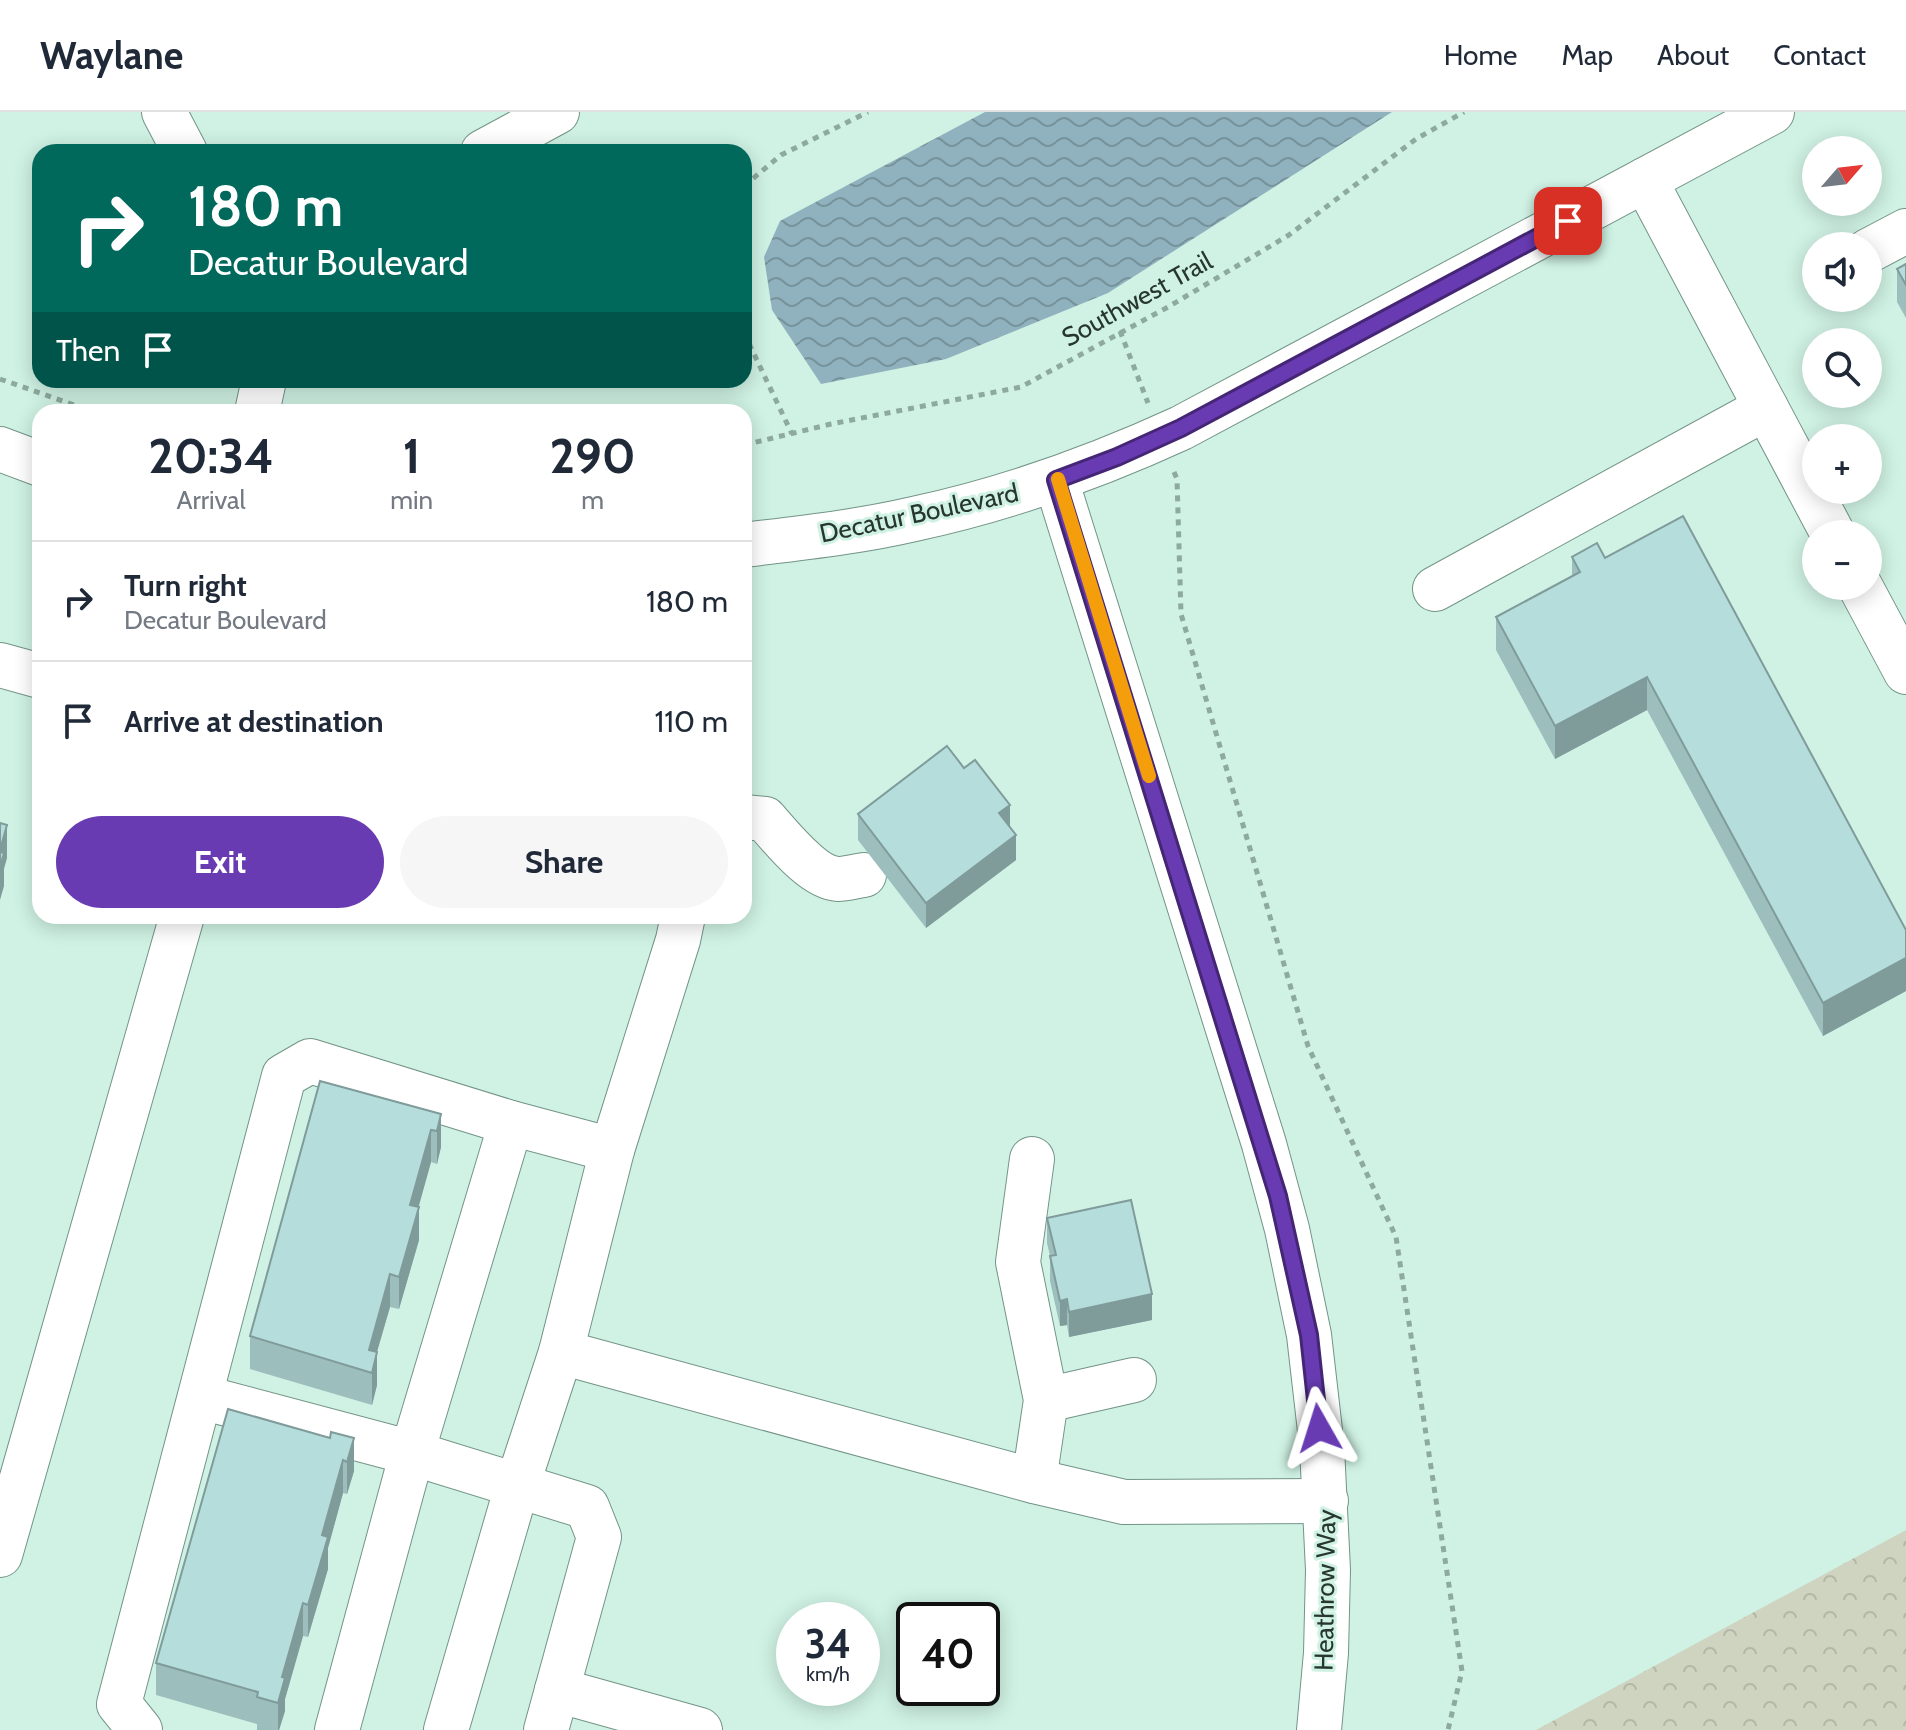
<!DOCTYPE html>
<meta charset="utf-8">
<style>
body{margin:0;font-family:Cabin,sans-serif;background:#f6f6f7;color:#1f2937;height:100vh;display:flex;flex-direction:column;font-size:30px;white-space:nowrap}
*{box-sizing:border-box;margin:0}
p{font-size:26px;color:#747a83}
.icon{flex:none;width:44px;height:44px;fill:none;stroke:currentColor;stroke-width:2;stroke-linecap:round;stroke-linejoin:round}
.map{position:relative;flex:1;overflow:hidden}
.panel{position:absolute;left:32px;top:292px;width:720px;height:520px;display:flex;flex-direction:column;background:#fff;border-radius:24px;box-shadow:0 4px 20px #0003}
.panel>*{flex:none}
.hud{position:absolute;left:32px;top:32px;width:720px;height:244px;border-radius:24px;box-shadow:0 4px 20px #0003;background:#00695c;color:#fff;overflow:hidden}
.needle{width:52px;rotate:62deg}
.buttons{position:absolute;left:1802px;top:24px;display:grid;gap:16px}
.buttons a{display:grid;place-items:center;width:80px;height:80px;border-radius:50%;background:#fff;box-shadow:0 4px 20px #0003;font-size:40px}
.speed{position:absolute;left:776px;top:1490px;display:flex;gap:16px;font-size:40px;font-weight:700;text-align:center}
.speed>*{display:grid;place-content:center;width:104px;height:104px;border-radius:50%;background:#fff;box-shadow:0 4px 20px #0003;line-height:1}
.speed small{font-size:20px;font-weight:400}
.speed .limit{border:4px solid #111;border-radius:12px;background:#fff;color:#111}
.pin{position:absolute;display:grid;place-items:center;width:68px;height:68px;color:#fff;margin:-34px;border-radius:16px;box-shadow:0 4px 12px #0006}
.me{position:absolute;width:88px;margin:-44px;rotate:354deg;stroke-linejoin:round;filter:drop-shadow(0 0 6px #0008)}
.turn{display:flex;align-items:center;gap:28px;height:168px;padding:0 24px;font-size:36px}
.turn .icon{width:104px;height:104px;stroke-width:2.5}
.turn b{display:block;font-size:56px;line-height:68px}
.then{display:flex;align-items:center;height:76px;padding:0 24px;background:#0003;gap:16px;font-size:30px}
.eta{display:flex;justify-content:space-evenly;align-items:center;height:136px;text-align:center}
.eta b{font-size:48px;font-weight:700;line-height:56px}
.button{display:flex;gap:16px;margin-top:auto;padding:16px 24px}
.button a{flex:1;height:92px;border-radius:48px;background:#683bb3;color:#fff;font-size:32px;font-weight:700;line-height:92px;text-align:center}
.button a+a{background:#f6f6f7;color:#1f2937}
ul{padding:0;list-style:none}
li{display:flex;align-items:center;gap:24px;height:120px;padding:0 24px;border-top:2px solid #e0e1e3}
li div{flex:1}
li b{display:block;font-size:30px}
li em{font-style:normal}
header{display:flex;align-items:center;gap:48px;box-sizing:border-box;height:112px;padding:0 40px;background:#fff;border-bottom:2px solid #e0e1e3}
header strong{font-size:38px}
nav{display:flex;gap:44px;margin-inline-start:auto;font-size:28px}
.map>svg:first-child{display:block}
</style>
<header>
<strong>Waylane</strong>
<nav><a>Home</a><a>Map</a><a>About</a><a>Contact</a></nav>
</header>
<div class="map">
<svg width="1906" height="1618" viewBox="0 0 1906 1618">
<defs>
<pattern id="forest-crowns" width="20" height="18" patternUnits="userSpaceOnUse" patternTransform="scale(2)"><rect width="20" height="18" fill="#cfd4c1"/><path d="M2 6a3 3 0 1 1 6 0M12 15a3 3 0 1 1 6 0" fill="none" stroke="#b2b7a6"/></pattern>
<pattern id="water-waves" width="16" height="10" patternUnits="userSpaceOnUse" patternTransform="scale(2)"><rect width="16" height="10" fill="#90b2be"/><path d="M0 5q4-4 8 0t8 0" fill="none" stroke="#76929b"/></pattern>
</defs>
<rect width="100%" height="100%" fill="#cff2e4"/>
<path fill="url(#forest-crowns)" d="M1906,1418V1618H1536Z"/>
<path fill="url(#water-waves)" d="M985,0H1392L1108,181L946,247L821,272L772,198L764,145L780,109Z"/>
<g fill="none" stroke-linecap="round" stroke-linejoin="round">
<defs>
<g id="minor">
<path d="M164,0L185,40"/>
<path d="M483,40L557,0"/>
<path d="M1645,68L1833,422"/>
<path d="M1868,139L1906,119"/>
<path d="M257,300L264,268"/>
<path d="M0,337L40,352"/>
<path d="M1056,368L1264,1032L1287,1117L1309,1223L1322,1336L1328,1458L1326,1541L1319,1618"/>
<path d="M744,433C801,426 858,420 914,407C1007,387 1094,356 1181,316L1772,0"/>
<path d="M1860,474L1906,560"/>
<path d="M1435,477L1766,296"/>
<path d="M0,553L40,564"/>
<path d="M744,705L765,707C781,725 813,766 838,767C846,767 856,764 864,763"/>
<path d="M1032,1047L1018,1150L1046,1288L1034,1369"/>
<path d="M561,1240L1034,1369L1124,1390L1326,1389"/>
<path d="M201,1285L412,1341L587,1395L599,1425L546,1618"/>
<path d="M1046,1288L1134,1268"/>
<path d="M0,1443L182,804"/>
<path d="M557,1578L700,1618"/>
<path d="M140,1618L119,1592L284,964L310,949L511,1011L612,1038"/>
<path d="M337,1618L412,1341L511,1011"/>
<path d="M446,1618L518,1371L561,1240L612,1038L678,828L683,804"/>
</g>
</defs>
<use href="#minor" stroke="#739487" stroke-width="46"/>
<g stroke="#8ea99e" stroke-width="5" stroke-dasharray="6 6" stroke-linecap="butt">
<path d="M744,74L781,43L868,0"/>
<path d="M1120,219L1148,291"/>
<path d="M744,221L792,322"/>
<path d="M0,267L94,300"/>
<path d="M744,333L831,312L1021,275L1168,195L1289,123L1416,27L1464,0"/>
<path d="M1174,360L1177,367L1181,502L1308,934L1396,1125L1462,1559L1448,1618"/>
</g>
<use href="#minor" stroke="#fff" stroke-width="44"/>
</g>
<g fill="#9cbebd">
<path d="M1906,152V206L1897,190V157Z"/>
<path d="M1572,445L1605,446L1906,818V879L1823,924L1647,598L1555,647L1496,538V505L1572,464Z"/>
<path d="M858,702L1010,714L1016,748L926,816L858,728Z"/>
<path d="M441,1002V1035L437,1052L431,1050L418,1095L419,1128L399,1197L390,1195L377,1240V1273L372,1293L250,1257V1224Z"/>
<path d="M1047,1106L1152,1208L1069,1225L1067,1213L1060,1214L1050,1169V1144L1047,1131Z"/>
<path d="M330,1326L354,1359L347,1382L343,1381L328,1436V1457L308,1525L303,1524L285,1587V1599L279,1618H257V1612L156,1583V1551Z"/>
</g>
<g fill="#7f9b9a">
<path d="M1647,565V598L1555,647V614Z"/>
<path d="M1010,693V718L999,701Z"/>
<path d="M7,713V746L4,757V774L0,788V738Z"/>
<path d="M1016,723V748L926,816V791Z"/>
<path d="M1906,846V879L1823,924V891Z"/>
<path d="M441,1002V1035L437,1052V1019Z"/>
<path d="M431,1018V1050L410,1126V1093Z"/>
<path d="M419,1095V1128L399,1197V1165Z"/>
<path d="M390,1162V1195L371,1260L369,1238Z"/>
<path d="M1152,1182V1208L1069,1225V1200Z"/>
<path d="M1067,1187V1213L1060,1214V1189Z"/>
<path d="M377,1240V1273L372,1293V1261Z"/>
<path d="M354,1326V1359L347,1382V1350Z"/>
<path d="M343,1348V1381L328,1436V1457L308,1525V1493L322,1423Z"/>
<path d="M303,1491V1524L285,1587V1599L279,1618H278V1591L282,1565Z"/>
</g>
<g fill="#b5dddc" stroke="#7f9b9a" stroke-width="2">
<path d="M1906,152V173L1897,157Z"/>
<path d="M1683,404L1906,818V846L1823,891L1647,565L1555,614L1496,505L1580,460L1572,445L1597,431L1605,446Z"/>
<path d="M947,634L964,656L975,648L1010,693L999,701L1016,723L926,791L858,702Z"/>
<path d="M0,711L7,713L0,738Z"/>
<path d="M0,740L4,741L0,755Z"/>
<path d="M320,969L441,1002L437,1019L431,1018L410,1093L419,1095L399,1165L390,1162L369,1238L377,1240L372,1261L250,1224Z"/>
<path d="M1131,1088L1152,1182L1069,1200L1067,1187L1060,1189L1050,1144L1056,1143L1047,1106Z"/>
<path d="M228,1297L330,1326L331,1320L354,1326L347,1350L343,1348L322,1423L328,1425L308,1493L303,1491L282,1565L285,1566L278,1591L257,1585L258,1580L156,1551Z"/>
</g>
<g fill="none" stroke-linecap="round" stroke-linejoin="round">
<defs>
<path id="route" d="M1319,1316L1309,1223L1278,1084L1056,368L1117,345L1181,316L1568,109"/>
</defs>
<use href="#route" stroke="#442674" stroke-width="20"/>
<use href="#route" stroke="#683bb3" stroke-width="14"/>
<path stroke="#f59e0b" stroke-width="14" d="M1058,367L1149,664"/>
</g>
<g text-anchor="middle" stroke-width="6" stroke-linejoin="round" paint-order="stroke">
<g font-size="26" fill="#283630" stroke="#cff2e4">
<text transform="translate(1137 187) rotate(-29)" y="9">Southwest Trail</text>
<text transform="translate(919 401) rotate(-12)" y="9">Decatur Boulevard</text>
<text transform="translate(1325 1478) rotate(-89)" y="9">Heathrow Way</text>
</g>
</g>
</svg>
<div class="buttons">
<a><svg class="needle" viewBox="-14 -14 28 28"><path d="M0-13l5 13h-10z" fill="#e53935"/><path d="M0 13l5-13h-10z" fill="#747a83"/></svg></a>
<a><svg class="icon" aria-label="sound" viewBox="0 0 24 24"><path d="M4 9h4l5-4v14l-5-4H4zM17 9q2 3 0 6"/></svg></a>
<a><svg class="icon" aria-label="search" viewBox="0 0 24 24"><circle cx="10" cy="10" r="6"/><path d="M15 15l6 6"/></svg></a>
<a>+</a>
<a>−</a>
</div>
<div class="speed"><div>34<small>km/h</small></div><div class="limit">40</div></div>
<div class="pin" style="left:1568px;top:109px;background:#d93025"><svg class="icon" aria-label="arrive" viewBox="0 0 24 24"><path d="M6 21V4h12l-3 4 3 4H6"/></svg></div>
<svg class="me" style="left:1319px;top:1316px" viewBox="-20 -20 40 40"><path d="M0-17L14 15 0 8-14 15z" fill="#683bb3" stroke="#fff" stroke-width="4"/></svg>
<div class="hud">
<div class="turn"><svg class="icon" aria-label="right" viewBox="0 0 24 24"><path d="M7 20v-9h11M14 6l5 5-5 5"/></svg><div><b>180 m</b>Decatur Boulevard</div></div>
<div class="then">Then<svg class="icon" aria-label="arrive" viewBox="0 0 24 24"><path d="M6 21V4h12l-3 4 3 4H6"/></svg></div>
</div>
<section class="panel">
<div class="eta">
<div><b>20:34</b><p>Arrival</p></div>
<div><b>1</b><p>min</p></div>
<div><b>290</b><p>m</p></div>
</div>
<ul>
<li><svg class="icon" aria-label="right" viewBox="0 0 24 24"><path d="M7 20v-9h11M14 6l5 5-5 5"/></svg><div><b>Turn right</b><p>Decatur Boulevard</p></div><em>180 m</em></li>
<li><svg class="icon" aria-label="arrive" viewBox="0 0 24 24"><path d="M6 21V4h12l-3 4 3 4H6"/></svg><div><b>Arrive at destination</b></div><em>110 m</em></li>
</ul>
<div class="button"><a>Exit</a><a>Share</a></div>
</section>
</div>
